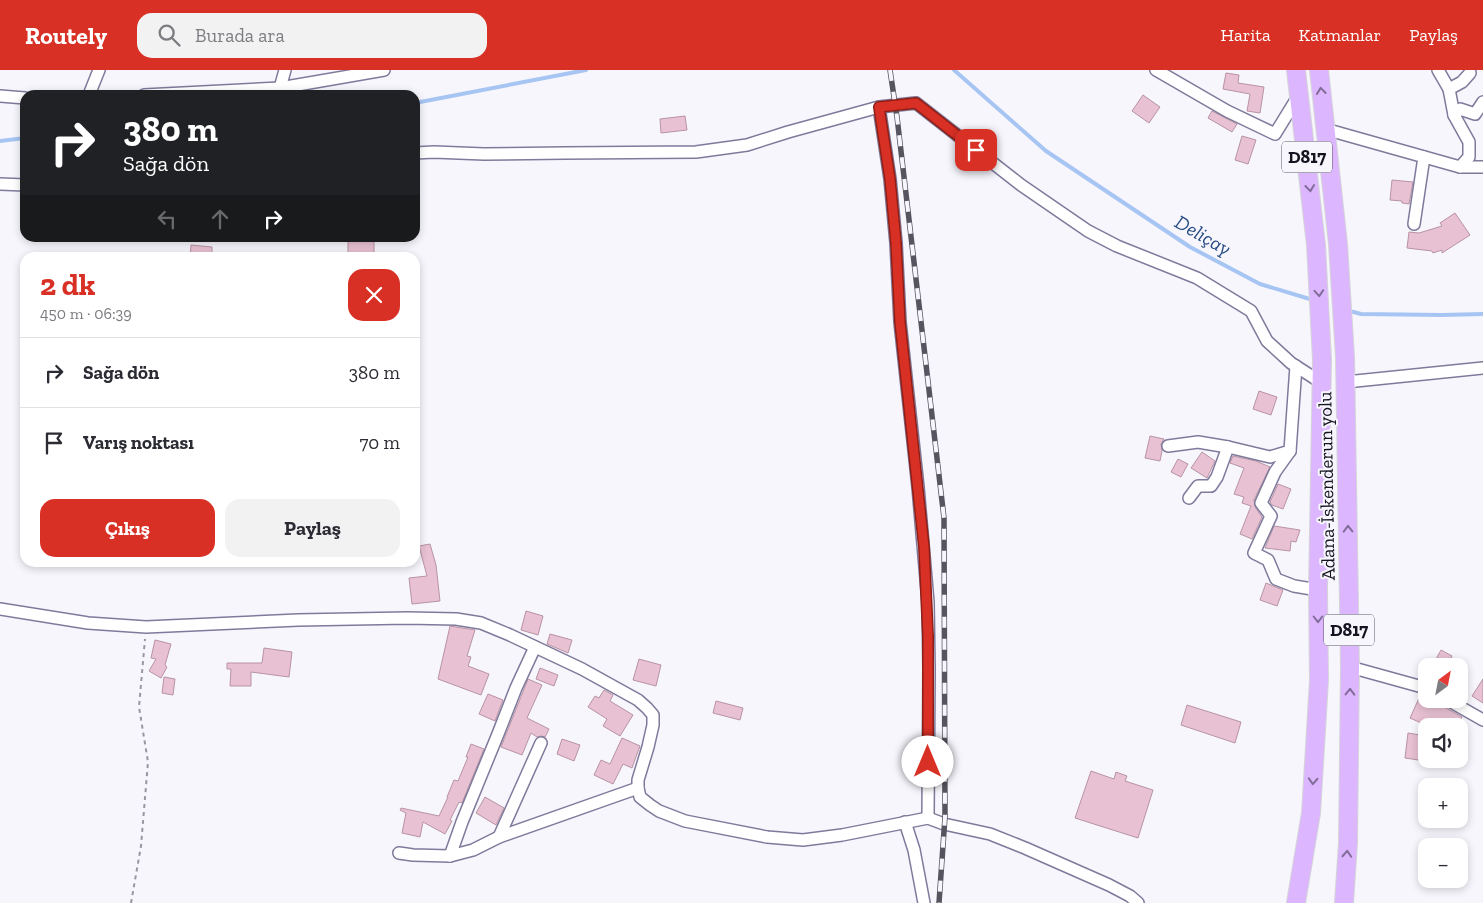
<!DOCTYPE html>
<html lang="tr">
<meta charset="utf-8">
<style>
body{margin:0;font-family:"Zilla Slab",serif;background:#f2f2f3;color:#2b2b33;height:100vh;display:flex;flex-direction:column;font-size:19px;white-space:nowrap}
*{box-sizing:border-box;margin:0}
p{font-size:16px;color:#7c7c81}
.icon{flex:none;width:28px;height:28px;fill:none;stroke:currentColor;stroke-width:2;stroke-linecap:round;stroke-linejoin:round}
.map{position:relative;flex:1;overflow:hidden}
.drawer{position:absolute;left:20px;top:182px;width:400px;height:315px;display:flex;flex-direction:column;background:#fff;border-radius:15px;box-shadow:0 2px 8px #0003}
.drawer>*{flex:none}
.banner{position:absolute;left:20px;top:20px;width:400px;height:152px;border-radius:15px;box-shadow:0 2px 8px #0003;background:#202124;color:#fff;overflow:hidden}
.needle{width:32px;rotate:32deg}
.buttons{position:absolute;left:1418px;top:588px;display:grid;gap:10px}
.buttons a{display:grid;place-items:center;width:50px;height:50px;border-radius:10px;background:#fff;box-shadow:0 2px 8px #0003;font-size:25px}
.pin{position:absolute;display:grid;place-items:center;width:42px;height:42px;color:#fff;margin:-21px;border-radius:10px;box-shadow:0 2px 8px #0006}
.me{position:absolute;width:55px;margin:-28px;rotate:0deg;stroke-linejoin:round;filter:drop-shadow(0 0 4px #0008)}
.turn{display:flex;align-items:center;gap:18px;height:105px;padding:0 20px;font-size:22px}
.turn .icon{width:65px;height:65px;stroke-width:2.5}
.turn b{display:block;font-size:35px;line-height:42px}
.lanes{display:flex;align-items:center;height:48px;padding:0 20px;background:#0003;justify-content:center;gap:25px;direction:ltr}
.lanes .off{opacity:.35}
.round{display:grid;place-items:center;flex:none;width:52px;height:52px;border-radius:15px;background:#f2f2f3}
.headline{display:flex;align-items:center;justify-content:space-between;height:85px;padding:0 20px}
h1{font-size:30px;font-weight:800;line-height:38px;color:#d93025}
.action{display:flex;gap:10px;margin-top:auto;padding:10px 20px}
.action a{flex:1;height:58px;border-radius:15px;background:#d93025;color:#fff;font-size:20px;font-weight:800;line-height:58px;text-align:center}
.action a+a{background:#f2f2f3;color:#2b2b33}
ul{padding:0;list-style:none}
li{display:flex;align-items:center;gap:15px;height:70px;padding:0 20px;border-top:1px solid #e1e1e2}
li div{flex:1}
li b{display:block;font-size:19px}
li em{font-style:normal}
header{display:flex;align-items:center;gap:30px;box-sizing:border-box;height:70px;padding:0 25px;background:#d93025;color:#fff}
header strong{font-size:24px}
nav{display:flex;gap:28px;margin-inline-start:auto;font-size:18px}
.search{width:350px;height:45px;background:#f2f2f3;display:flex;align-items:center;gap:12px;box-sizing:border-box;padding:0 18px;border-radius:15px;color:#7c7c81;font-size:19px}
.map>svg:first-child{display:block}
</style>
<header>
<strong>Routely</strong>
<div class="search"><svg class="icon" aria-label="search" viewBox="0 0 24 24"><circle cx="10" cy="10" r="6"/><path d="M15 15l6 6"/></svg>Burada ara</div>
<nav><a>Harita</a><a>Katmanlar</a><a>Paylaş</a></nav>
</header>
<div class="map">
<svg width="1483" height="833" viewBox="0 0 1483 833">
<rect width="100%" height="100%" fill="#f7f6fd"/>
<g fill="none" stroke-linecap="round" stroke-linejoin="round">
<g stroke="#a7c5f2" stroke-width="4">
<path d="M954,0L1046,81L1190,177L1260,214L1313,230"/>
<path d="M415,33L586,0"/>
<path d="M0,71L25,68"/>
<path d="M1346,240L1361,244L1442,245L1483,244"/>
</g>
</g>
<g fill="#e8c1d2" stroke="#b893a4">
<path d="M1226,3L1239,5L1238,13L1264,17L1260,43L1247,41L1250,24L1223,19Z"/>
<path d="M1143,25L1160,37L1149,53L1132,41Z"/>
<path d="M1212,41L1237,54L1232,62L1208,48Z"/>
<path d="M685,46L687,60L661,63L660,49Z"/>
<path d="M1242,66L1256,70L1248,94L1235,90Z"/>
<path d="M1392,110L1413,112L1409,134L1402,133V131L1390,130Z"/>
<path d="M1455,143L1470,165L1442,183V180L1433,183L1432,181L1407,178L1409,162L1419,163L1442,156L1440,153Z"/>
<rect x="348" y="168" width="26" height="20"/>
<path d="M191,175L212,177V188H190Z"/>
<path d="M1259,321L1277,327L1271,345L1253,339Z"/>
<path d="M1150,366L1164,369L1161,374L1162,381L1160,391L1145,388Z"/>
<path d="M1202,382L1215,391L1207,408L1191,398Z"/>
<path d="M1233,386L1256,391L1270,397L1254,430L1255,437L1262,447L1252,469L1240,464L1251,436L1242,433L1244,427L1234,424L1244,398L1230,393Z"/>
<path d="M1178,389L1188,394L1181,407L1171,402Z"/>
<path d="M1278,414L1291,419L1283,439L1272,435L1270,432Z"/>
<path d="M1274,456L1300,460L1296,472L1291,471L1290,481L1265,478Z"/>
<path d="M430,474L436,495L440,531L412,534L409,508L427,506L419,476Z"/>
<path d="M1266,513L1283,520L1277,536L1260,530Z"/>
<path d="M526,541L543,546L538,565L521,560Z"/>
<path d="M450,556L475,560L467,586L471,587L468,596L489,604L481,625L438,609Z"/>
<path d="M550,564L572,570L568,583L547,574Z"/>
<path d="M155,570L171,574L165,595L167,597L161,608L149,601L156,589L151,588Z"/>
<path d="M264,578L292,582L289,607L251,602V616H230L231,599H227V593H262Z"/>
<path d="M1441,580L1452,586L1447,595L1436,589Z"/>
<path d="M639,589L661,595L656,616L633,610Z"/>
<path d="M540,598L558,605L554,616L536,609Z"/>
<path d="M164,607L175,609L173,625L162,623Z"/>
<path d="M528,609L542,615L527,648L549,659L545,667L541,666L537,667L531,663L522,685L501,677Z"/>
<path d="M1483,609V633L1472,626Z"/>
<path d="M604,620L613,625L610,631L633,645L620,666L603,656L607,649L588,637L595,626L599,628Z"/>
<path d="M488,624L503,630L495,651L479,644Z"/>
<path d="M1420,626L1446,638L1462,647L1459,656H1428L1410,648Z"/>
<path d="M716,631L743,638L740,650L713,643Z"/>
<path d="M1187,635L1241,652L1235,673L1181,655Z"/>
<path d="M1408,663L1426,666L1425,691L1405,688Z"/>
<path d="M622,668L640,676L632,698L623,694L613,714L594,705L601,690L610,694Z"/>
<path d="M562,669L580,675L574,691L557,684Z"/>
<path d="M471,674L484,679L462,733L459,732L450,750L452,751L445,764L423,752L420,767L402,763L406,743L400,740L401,738L439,746L448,727H447L454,710L458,711L468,687H466Z"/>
<path d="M1091,701L1114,709L1116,702L1127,706L1125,711L1153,720L1138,768L1075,748Z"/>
<path d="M485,727L504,738L496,755L476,743Z"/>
</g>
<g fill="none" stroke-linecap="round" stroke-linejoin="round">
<defs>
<g id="minor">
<path d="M1156,0L1227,41L1275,64L1299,25"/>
<path d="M1438,0L1449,19L1454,45L1469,72V87L1460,97"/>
<path d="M280,18L285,0"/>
<path d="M1449,19L1462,12L1470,3"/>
<path d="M89,25L99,0"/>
<path d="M144,25L280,18L384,0"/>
<path d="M0,26L25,28"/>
<path d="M879,37L890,109L896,173L900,252L918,417L928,532L929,599L928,748"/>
<path d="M1454,45L1460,39L1475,44L1483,32"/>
<path d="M1325,59L1460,97H1483"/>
<path d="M415,83L434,82L484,84L565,83L696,82L747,75L788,62L879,37L916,33L1021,115L1088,161L1117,176L1197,208L1251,241L1267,271L1291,293L1322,313"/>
<path d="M0,114L25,115"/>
<path d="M1414,154L1424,87"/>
<path d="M1346,312L1483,298"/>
<path d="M1168,376L1198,372L1228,377L1270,387L1290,381L1296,296"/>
<path d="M1290,381L1275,402L1261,433L1271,446L1254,483L1268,490L1276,509L1294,516L1318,520"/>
<path d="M1189,428L1198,416H1211L1217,407L1228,377"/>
<path d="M0,539L88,553L146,557L298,550L407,548L456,549L481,553L510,565L582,599L638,630L647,638L653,645V655L648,677L638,710V718L640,727L650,735L659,741L685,751L767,767L803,770L842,765L928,748L944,754L990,764L1025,778L1109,815L1130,826L1138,833"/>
<path d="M1350,597L1426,618"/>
<path d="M1446,629L1483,650"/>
<path d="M905,752L914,780L924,833"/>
<path d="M499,767L541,673"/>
<path d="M399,783L413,785L450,786L473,780L499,767L638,718"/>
<path d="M450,786L462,752L498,664L516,618L535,577"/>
</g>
<g id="trunk">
<path d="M1319,0L1338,174L1345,287L1350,597L1348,773L1344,833"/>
<path d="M1296,833L1311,743L1319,610L1318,520L1322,290L1316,175L1296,0"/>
</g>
</defs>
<use href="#minor" stroke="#7f7a9b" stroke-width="14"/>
<use href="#trunk" stroke="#d5d5d7" stroke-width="20"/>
<path stroke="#9896a0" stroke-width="2" stroke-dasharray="4 4" stroke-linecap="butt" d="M131,833L141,776L148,692L139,637L145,569"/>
<use href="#minor" stroke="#fff" stroke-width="11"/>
<use href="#trunk" stroke="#dcb6fe" stroke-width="18"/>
<defs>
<path id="rail" d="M890,0L897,47L944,448L945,747L939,833"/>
</defs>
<use href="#rail" stroke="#56545e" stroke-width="5.5"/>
<use href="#rail" stroke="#f7f6fd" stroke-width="4" stroke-dasharray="11" stroke-linecap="butt"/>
</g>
<defs><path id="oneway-chevron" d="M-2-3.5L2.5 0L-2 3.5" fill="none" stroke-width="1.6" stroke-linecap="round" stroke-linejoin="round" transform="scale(1.25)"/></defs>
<g stroke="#826d9a">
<use href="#oneway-chevron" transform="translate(1321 21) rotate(-96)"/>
<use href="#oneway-chevron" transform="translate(1310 118) rotate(84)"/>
<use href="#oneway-chevron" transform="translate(1319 223) rotate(86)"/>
<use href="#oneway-chevron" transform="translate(1348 459) rotate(-91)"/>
<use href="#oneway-chevron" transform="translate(1318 549) rotate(90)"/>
<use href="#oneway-chevron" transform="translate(1350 622) rotate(-89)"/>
<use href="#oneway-chevron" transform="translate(1313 711) rotate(93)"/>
<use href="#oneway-chevron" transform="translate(1347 784) rotate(-87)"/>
</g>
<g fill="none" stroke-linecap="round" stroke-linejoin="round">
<defs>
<path id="route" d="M928,692V566L924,477L900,252L896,173L890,109L879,37L916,33L976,80"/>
</defs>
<use href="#route" stroke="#8d1f18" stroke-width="12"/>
<use href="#route" stroke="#d93025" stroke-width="9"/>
</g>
<g text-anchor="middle" stroke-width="4" stroke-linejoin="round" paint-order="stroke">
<g fill="#f7f6fd" stroke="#595762" stroke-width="1">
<rect x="1282" y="71.5" width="50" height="31" rx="4"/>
<rect x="1324" y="544.5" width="50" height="31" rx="4"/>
</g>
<g font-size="18" font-weight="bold" fill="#15131f">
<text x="1307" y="93">D817</text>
<text x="1349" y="566">D817</text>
</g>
<g font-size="19" fill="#15131f" stroke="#f7f6fd">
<text transform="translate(1326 416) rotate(-91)" y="7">Adana-İskenderun yolu</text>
</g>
<g font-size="20" font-style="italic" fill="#264c83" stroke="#f7f6fd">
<text transform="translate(1203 165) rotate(30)" y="7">Deliçay</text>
</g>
</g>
</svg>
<div class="buttons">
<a><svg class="needle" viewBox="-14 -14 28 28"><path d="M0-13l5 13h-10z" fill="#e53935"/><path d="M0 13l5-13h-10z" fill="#7c7c81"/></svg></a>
<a><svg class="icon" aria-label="sound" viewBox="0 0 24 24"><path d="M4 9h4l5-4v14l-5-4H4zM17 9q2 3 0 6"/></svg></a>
<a>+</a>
<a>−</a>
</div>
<div class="pin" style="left:976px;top:80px;background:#d93025"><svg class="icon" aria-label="arrive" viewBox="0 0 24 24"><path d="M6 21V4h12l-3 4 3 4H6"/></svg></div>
<svg class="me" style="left:928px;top:692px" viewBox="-20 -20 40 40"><circle r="19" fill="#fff"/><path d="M0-13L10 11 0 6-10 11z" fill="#d93025"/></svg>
<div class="banner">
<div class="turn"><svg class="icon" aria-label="right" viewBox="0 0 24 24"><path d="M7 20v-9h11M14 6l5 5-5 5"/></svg><div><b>380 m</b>Sağa dön</div></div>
<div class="lanes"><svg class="icon off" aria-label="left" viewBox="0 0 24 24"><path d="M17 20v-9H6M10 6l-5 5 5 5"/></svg><svg class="icon off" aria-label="ahead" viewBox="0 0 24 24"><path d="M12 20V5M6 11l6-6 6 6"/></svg><svg class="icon" aria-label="right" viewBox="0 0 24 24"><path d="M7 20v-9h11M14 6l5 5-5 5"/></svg></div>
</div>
<section class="drawer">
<div class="headline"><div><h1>2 dk</h1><p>450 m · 06:39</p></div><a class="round" style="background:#d93025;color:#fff"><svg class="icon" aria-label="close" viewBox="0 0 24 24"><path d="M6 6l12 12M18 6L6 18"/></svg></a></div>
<ul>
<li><svg class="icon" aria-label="right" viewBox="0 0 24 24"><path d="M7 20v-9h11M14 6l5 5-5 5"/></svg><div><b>Sağa dön</b></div><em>380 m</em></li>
<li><svg class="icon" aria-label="arrive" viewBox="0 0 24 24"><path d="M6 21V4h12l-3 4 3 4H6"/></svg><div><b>Varış noktası</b></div><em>70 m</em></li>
</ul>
<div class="action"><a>Çıkış</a><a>Paylaş</a></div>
</section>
</div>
